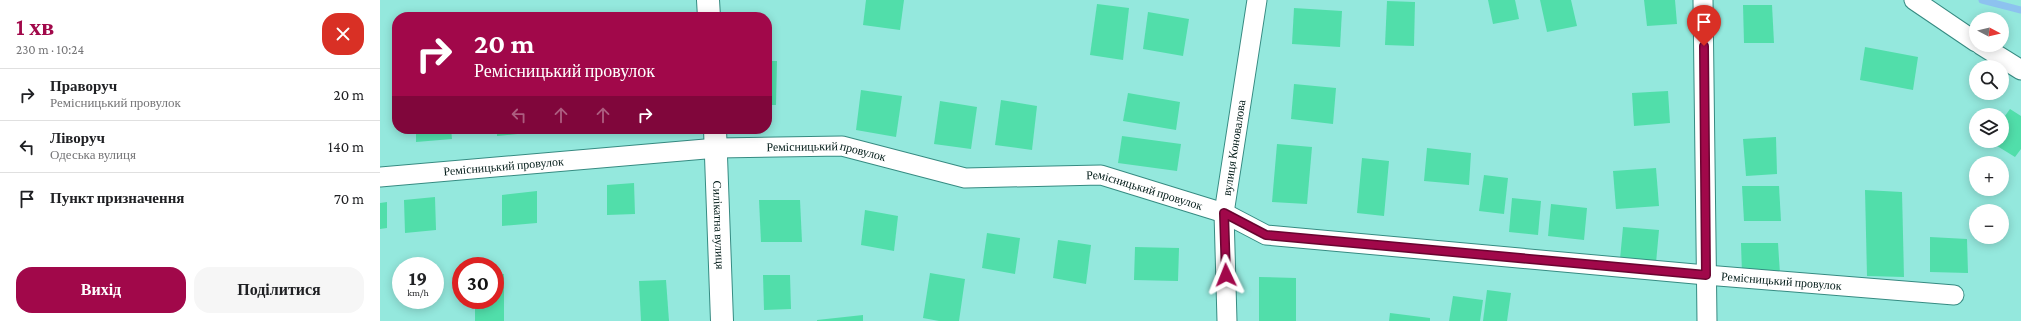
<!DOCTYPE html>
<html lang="uk">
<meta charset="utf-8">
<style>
body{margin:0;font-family:"Crimson Pro",serif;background:#f6f6f6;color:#202124;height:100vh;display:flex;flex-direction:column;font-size:15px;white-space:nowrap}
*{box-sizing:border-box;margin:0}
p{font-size:13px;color:#757577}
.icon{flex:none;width:22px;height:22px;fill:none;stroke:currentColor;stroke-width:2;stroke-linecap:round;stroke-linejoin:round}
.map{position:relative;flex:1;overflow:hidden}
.sheet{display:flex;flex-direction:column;background:#fff;width:380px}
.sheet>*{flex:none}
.banner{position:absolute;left:12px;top:12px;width:380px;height:122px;border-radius:16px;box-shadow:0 2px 10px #0003;background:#a1084a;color:#fff;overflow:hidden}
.needle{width:26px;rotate:97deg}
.tools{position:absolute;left:1589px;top:12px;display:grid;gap:8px}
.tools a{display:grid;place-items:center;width:40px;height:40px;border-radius:50%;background:#fff;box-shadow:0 2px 10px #0003;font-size:20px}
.speed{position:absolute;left:12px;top:257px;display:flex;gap:8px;font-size:20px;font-weight:700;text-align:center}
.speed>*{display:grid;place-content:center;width:52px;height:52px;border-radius:50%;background:#fff;box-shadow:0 2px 10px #0003;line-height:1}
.speed small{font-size:10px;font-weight:400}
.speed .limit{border:6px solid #d22;background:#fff;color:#111}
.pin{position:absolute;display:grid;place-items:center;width:34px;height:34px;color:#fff;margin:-41px -17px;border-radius:50% 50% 50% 0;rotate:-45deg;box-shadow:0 0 4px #0007}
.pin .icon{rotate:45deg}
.me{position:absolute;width:44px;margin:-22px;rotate:358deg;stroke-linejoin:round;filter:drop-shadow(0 0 3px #0008)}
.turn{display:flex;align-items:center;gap:14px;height:84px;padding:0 16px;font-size:18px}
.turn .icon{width:52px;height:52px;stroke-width:2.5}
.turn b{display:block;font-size:28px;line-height:34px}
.lanes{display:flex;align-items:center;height:38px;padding:0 16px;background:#0003;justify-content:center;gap:20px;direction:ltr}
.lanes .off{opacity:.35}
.round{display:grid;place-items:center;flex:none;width:42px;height:42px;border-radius:16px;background:#f6f6f6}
.head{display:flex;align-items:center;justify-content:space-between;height:68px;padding:0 16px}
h1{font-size:24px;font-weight:600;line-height:30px;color:#a1084a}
.button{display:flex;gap:8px;margin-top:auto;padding:8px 16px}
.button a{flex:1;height:46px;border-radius:16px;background:#a1084a;color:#fff;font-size:16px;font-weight:600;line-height:46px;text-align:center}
.button a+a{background:#f6f6f6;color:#202124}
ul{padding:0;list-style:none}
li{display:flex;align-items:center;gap:12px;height:52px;padding:0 16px;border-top:1px solid #e0e0e0}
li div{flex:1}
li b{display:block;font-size:15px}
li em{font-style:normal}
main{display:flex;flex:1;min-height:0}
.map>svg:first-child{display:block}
</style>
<main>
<section class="sheet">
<div class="head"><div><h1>1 хв</h1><p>230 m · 10:24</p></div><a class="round" style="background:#d93025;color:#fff"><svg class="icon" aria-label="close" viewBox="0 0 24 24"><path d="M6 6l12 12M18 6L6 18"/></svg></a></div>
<ul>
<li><svg class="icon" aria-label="right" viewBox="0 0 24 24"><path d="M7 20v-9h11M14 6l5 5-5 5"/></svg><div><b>Праворуч</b><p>Ремісницький провулок</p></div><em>20 m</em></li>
<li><svg class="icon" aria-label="left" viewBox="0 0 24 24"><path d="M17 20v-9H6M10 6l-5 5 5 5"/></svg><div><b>Ліворуч</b><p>Одеська вулиця</p></div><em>140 m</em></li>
<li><svg class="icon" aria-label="arrive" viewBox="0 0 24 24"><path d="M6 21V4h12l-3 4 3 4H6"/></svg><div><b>Пункт призначення</b></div><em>70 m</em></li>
</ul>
<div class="button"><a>Вихід</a><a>Поділитися</a></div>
</section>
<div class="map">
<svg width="1641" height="321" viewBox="0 0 1641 321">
<rect width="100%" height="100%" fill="#94e8dd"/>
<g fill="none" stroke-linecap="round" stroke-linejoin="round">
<path stroke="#8dc2ef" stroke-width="7" d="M1602,0L1641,10"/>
</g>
<g fill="#51deaa">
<path d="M486,0H524L520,30L483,25Z"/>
<path d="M1108,0H1135L1139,19L1113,24Z"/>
<path d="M1160,0H1191L1197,26L1167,32Z"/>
<path d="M1264,0H1295L1297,24L1267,26Z"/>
<path d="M1007,1L1035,2L1034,46L1005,45Z"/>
<path d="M717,4L749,8L743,60L710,55Z"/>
<path d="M1363,5H1392L1394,43H1364Z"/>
<path d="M914,8L962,11L960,47L912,44Z"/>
<path d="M768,12L809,19L803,56L763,49Z"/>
<path d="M1485,47L1538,57L1533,90L1480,80Z"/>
<path d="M387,61H397L396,105H387Z"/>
<path d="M914,84L956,88L953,124L911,119Z"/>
<path d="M481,90L522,96L516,137L476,130Z"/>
<path d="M1288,91L1290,123L1254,126L1252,93Z"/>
<path d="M748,93L800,102L796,130L743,121Z"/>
<path d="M621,100L657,106L652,150L615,145Z"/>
<path d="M560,101L597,107L591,149L554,144Z"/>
<path d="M1630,109L1641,116V149L1635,157L1609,141H1622V120Z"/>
<path d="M36,129H71L72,139L36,142Z"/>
<path d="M117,129H147V133L117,136Z"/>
<path d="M156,129H179V130L156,132Z"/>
<path d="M742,136L801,144L797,171L738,163Z"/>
<path d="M1396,137L1397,174L1366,176L1363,139Z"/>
<path d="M897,144L932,147L927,204L892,202Z"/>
<path d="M1047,148L1091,153L1089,185L1044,181Z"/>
<path d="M982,158L1009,161L1004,216L977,213Z"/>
<path d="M1276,168L1279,206L1236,209L1233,171Z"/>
<path d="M1104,175L1128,178L1124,214L1099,211Z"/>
<path d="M254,183L255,214L227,215V185Z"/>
<path d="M1362,186H1399L1401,221H1364Z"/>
<path d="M1485,190L1522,192L1524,277L1487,276Z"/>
<path d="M157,191V223L122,226V195Z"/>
<path d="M55,197L56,230L25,233L24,200Z"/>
<path d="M1132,198L1161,201L1158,235L1129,232Z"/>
<path d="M379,200H420L422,242H381Z"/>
<path d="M7,202V228L0,229V203Z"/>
<path d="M1171,204L1207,208L1204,240L1168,236Z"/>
<path d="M485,210L518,216L514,251L481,245Z"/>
<path d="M1243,227L1279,230L1276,263L1240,259Z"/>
<path d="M607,233L640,238L635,274L602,268Z"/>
<path d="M1550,237L1587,239L1588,273L1550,272Z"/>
<path d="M678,240L711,245L706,284L673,278Z"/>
<path d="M1361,243H1398L1400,274H1362Z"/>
<path d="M755,247L799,248L798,281L754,280Z"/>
<path d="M550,273L585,279L579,321H559L543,318Z"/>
<path d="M115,274H124V321H95V300H115Z"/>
<path d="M383,275H410L411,309L384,310Z"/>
<path d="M879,277L916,278V321H879Z"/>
<path d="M286,280L289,321H261L259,281Z"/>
<path d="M1107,290L1131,293L1127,321H1103Z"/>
<path d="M1073,296L1103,300L1100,321H1069Z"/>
<path d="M1010,313L1050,318V321H1009Z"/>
<path d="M483,315V321H437V320Z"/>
</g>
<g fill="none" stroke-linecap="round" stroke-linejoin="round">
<defs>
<g id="minor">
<path d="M1323,0L1327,321"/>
<path d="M1534,0L1596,42"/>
<path d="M1601,45L1641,70"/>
<path id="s1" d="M0,177L337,148L462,146L585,178L721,175L844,213L886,235L1326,275L1574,295"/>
<path id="s2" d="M847,321L844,213L877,0"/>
</g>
<g id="primary">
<path d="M328,0L329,17"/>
<path id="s3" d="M335,129L342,321"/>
</g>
</defs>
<use href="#minor" stroke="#368b82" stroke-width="21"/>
<use href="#primary" stroke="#368b82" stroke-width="24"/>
<use href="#minor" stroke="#fff" stroke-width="19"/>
<use href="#primary" stroke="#fff" stroke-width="22"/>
</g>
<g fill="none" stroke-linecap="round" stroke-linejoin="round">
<defs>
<path id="route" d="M846,275L844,213L886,235L1326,275L1324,46"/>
</defs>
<use href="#route" stroke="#690530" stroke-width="10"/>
<use href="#route" stroke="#a1084a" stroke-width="7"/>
</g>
<g text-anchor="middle" stroke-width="3" stroke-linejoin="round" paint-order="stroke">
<g font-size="12" fill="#021b18" stroke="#a2f5ea">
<text dy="4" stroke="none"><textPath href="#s2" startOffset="174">вулиця Коновалова</textPath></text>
<text dy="4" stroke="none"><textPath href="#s1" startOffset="448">Ремісницький провулок</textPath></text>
<text dy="4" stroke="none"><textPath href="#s1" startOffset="124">Ремісницький провулок</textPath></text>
<text dy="4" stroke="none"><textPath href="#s1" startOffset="772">Ремісницький провулок</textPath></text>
<text dy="4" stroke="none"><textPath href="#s3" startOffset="96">Силікатна вулиця</textPath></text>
<text dy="4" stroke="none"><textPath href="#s1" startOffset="1420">Ремісницький провулок</textPath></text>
</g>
</g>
</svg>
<div class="tools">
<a><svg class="needle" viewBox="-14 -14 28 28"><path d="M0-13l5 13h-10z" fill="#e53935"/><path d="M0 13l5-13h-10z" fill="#757577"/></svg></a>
<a><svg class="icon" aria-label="search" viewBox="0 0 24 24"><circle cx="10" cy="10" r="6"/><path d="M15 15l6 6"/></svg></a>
<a><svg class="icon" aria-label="layers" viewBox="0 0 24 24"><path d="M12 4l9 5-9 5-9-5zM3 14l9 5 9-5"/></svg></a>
<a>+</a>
<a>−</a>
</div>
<div class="speed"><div>19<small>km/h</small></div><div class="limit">30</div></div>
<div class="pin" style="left:1324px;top:46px;background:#d93025"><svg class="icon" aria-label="arrive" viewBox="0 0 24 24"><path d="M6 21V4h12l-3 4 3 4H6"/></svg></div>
<svg class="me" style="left:846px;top:275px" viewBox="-20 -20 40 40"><path d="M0-17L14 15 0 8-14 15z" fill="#a1084a" stroke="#fff" stroke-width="4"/></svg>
<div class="banner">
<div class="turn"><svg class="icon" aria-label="right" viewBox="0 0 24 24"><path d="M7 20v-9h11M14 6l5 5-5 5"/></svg><div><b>20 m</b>Ремісницький провулок</div></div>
<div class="lanes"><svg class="icon off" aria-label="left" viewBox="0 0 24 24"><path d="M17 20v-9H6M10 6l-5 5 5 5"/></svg><svg class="icon off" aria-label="ahead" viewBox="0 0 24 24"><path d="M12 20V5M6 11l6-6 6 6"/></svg><svg class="icon off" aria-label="ahead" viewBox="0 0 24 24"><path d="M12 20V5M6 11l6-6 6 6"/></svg><svg class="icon" aria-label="right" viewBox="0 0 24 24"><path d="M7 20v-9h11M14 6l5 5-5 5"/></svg></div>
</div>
</div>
</main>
